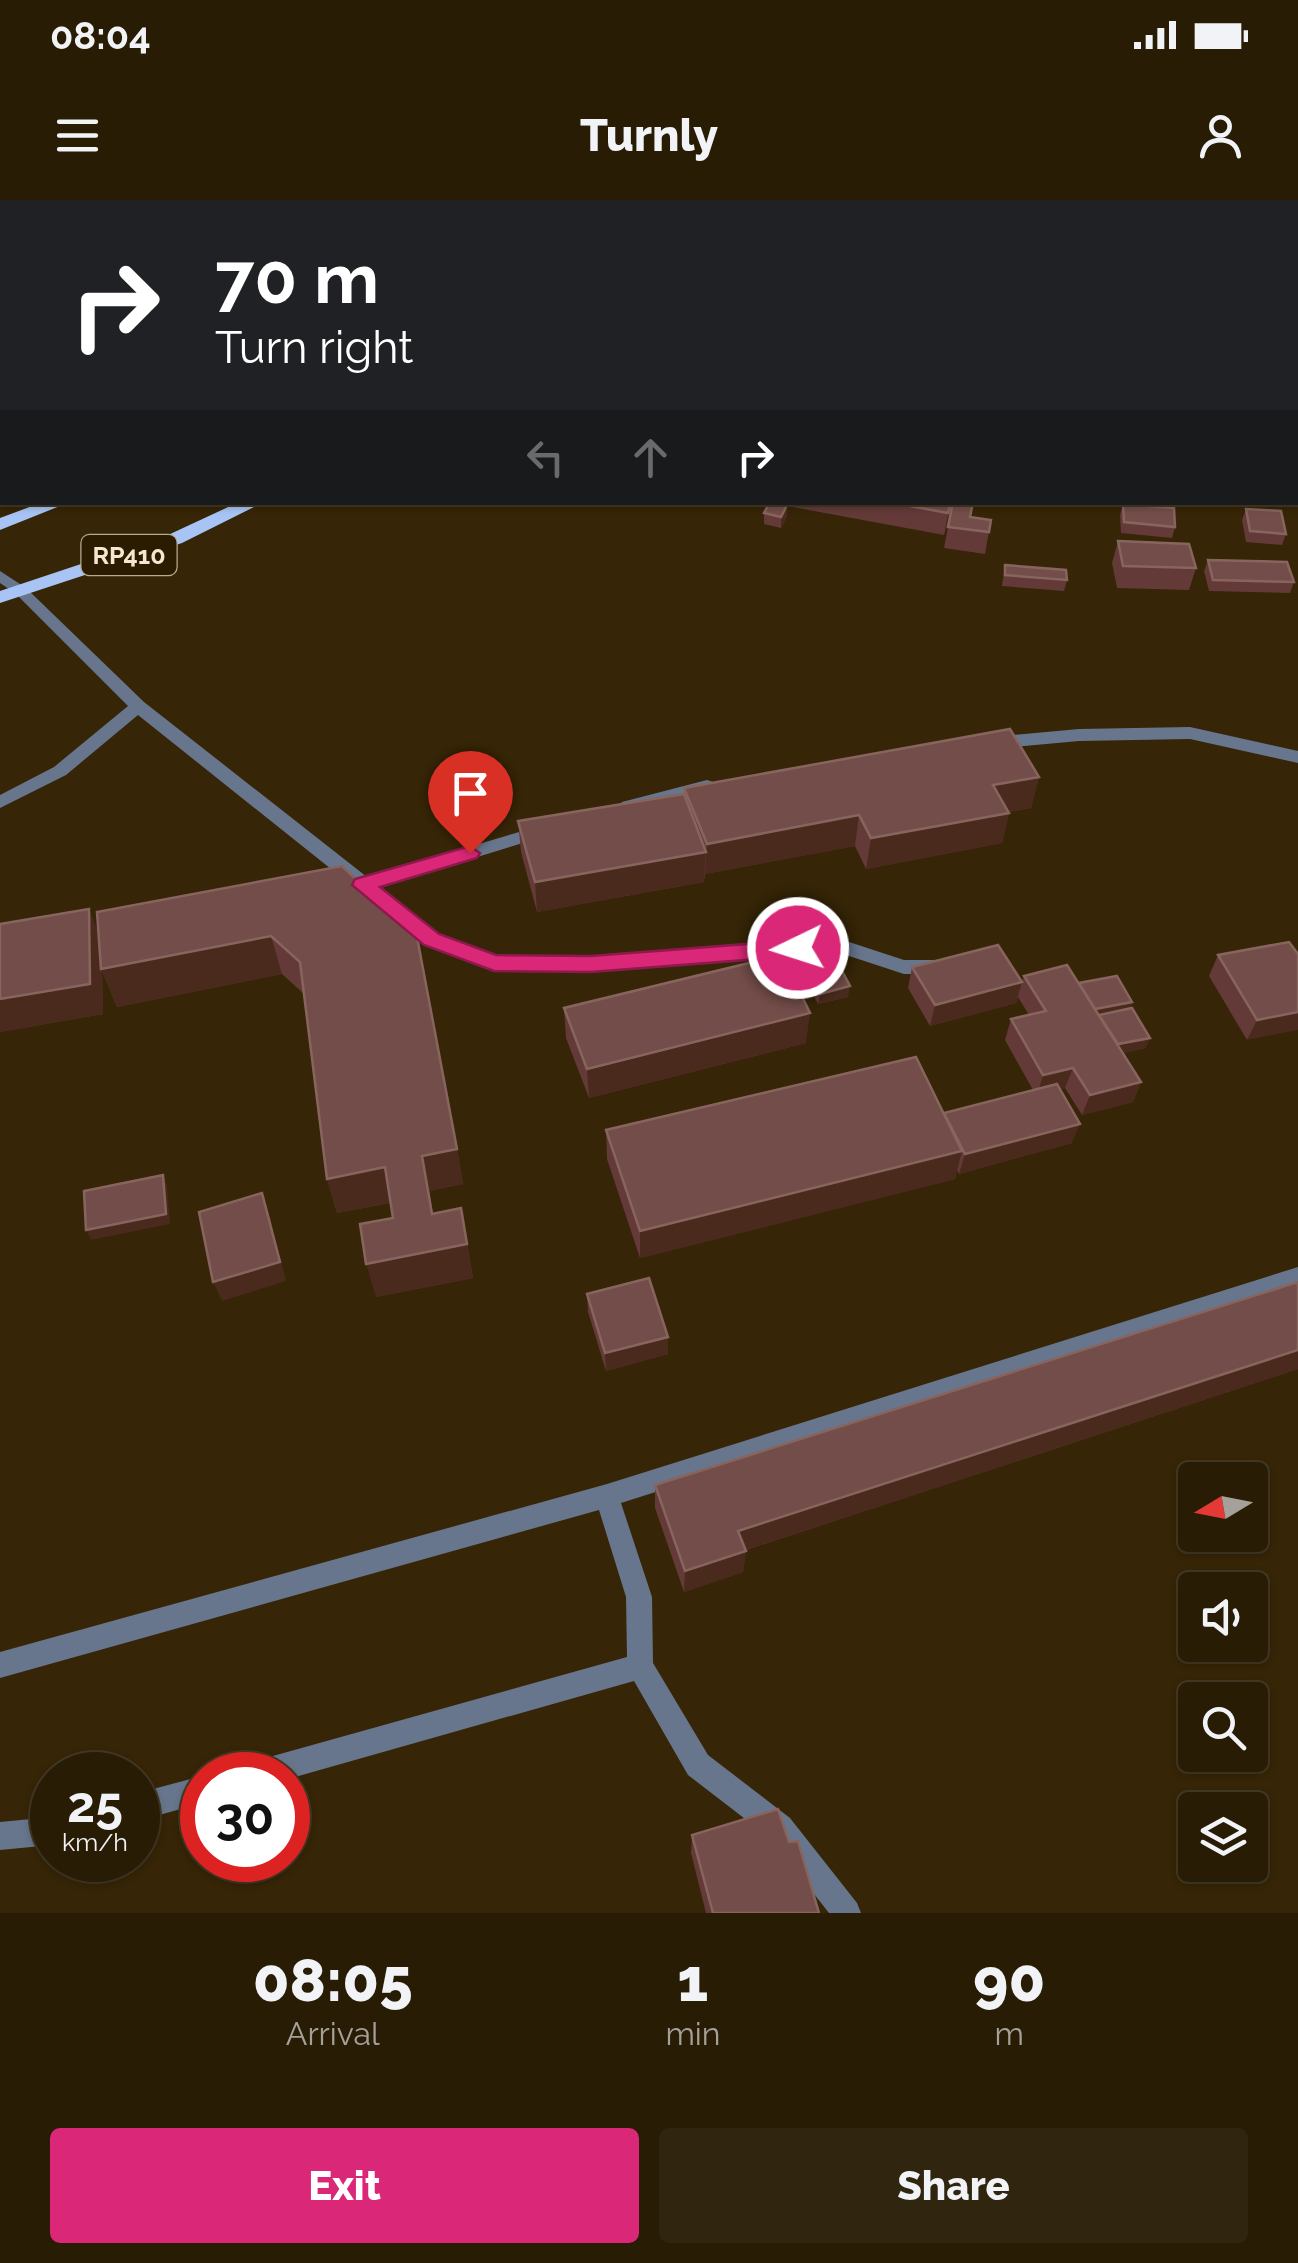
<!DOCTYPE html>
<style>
body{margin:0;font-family:Raleway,sans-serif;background:#30250e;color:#f1f3f6;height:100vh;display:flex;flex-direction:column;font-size:38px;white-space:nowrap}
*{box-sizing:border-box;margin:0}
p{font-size:32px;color:#a5a19a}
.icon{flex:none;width:55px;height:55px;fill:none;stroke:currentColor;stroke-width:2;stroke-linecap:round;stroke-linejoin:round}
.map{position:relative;height:1713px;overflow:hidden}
.details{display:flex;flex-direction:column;background:#281c04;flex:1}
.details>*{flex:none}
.hud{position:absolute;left:0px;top:0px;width:1300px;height:305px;box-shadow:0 2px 8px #0004,0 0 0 2px #443a26;background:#202124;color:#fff;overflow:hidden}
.needle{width:65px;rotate:260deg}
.tools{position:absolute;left:1178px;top:1262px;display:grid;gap:20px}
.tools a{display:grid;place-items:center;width:90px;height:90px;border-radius:10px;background:#281c04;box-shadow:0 2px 8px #0004,0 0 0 2px #443a26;font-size:50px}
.speed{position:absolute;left:30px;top:1552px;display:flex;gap:20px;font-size:50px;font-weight:700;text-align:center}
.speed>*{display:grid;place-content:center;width:130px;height:130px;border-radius:50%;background:#281c04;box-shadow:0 2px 8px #0004,0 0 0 2px #443a26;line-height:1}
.speed small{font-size:25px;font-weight:400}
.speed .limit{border:15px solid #d22;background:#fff;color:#111}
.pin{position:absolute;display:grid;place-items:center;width:85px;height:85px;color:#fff;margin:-102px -42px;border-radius:50% 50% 50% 0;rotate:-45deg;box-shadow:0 0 10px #0007}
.pin .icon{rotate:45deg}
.me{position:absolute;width:110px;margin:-55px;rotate:266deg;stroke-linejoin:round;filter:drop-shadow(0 0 8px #0008)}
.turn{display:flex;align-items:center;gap:35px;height:210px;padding:0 50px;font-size:45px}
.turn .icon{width:130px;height:130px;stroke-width:2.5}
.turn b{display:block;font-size:70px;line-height:85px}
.lanes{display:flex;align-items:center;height:95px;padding:0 50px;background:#0003;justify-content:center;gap:50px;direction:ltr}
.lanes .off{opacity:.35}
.eta{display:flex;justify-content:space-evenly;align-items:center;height:170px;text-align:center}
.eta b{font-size:60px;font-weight:800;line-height:70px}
.primary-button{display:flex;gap:20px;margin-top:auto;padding:20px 50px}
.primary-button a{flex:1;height:115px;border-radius:10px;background:#db2777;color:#fff;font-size:40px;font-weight:800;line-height:115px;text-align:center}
.primary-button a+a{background:#30250e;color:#f1f3f6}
.status{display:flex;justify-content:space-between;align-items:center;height:70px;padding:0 50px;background:#281c04;direction:ltr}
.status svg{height:28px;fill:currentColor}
header{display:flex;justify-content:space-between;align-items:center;height:130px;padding:0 50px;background:#281c04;font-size:45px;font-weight:800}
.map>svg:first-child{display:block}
</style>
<div class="status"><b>08:04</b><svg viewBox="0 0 49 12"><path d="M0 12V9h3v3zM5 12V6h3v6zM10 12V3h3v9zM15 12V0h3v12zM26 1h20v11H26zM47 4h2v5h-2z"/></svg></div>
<header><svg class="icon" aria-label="menu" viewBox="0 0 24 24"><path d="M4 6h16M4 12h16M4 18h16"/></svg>Turnly<svg class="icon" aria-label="person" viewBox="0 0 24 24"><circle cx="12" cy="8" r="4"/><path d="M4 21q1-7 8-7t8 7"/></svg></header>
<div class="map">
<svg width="1298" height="1713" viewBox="0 0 1298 1713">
<rect width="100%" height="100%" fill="#362506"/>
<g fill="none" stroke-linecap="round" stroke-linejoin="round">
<g fill="#68768d" fill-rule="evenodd">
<path d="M0,19L2,20V26L0,27Z"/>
<path d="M2,64V72L0,73V65Z"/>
<path d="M0,371L26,388L144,502L367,677L543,625L549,627L552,631L549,635L379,687L439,734L495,756L591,757L843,740L904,760H941L951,767L941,774H904L843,754L591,771L494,770L425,744L138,515L66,575L0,608V595L54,567L128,506L16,394L0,383Z"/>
<path d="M1190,527L1298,551V563L1190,539L1079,541L992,549L984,543L992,537L1079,529Z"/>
<path d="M707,580L713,582L716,586L713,590L628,612L619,606L622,602Z"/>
<path d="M1298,1067V1087L621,1303L652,1397L653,1463L708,1555L790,1618L857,1703L861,1713H829L770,1638L688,1575L634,1481L288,1579V1575H241L245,1565L255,1561L627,1457L626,1397L599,1310L0,1478V1452L607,1284Z"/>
<path d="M202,1576V1603L138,1621V1593Z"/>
<path d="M52,1617V1645L0,1650V1622Z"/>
</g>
<g fill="#a7c4f4" fill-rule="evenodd">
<path d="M43,302H70L0,330V318Z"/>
<path d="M239,302H264L182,343L0,403V391L168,335Z"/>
</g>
</g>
<g fill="#633a38">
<rect x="858" y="0" width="138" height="2"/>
<path d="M767,302H952L949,320L944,335L787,306V316L781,328L764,324V313L769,303Z"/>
<path d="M1123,304L1175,327L1172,338L1121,333L1120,315Z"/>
<path d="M1246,309L1286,334L1282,345L1246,342L1242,320Z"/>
<path d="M970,317L991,320L985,354L944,348L948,327Z"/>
<path d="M1118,341L1196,368L1189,390L1117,388L1112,363Z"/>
<path d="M1208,360L1294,382L1290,393L1209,391L1204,371Z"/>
<path d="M1005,365L1067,380L1064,391L1002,386Z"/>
<path d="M1039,577L1031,608L1009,612L1002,643L866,669L855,646L705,674V673L704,682L537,712L521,652L518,621L684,594V588Z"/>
<path d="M342,666L457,949L463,984L429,991L433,1014L461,1008L473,1078L376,1097L393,1018L390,1003L337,1013L327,979L304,794L282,774L117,807L102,771L103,814L0,832V724L98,732Z"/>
<path d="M825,739L848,797L818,804L805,779L794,781L806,843L589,898L566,838L564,808L774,757V751Z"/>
<path d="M1298,754L1247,840L1209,776L1218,755Z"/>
<path d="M912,767L1022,781L1024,776L1079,783L1132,802L1130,808L1146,848L1123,853L1141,882L1133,902L1082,915L1065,888L1060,889L1072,943L959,974L957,970L955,979L640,1058L607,959L606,930L944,913L1033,890L1005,840L1011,819L1029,815L1018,797L1016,803L930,826L908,788Z"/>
<path d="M1298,1082V1169L746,1350L743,1372L684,1392L655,1308V1285Z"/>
<path d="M587,1094L668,1154L606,1171L588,1112Z"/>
<path d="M692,1635L789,1642L819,1713H706L691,1653Z"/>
</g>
<g fill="#4a2a1d">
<path d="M974,0H996V2H970Z"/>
<path d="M2,196V220L0,221V197Z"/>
<path d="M951,302L949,320L944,335L948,313Z"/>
<path d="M787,305V316L781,328V317Z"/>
<path d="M1039,577L1031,608L986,616L993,585Z"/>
<path d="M1009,613L1002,643L866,669L871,638Z"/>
<path d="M859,615L855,646L705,674L707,644Z"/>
<path d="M706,652L704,682L537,712L535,682Z"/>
<path d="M89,709L101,739L271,736L282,774L117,807L102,771L103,814L0,832V799Z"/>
<path d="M807,768L805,779L783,784L784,773Z"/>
<path d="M1022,782L1016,803L930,826L935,805Z"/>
<path d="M850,786L848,797L818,804L820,794Z"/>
<path d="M1132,802L1128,813L1095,819L1092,810Z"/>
<path d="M1298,812V830L1247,840L1257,820Z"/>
<path d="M810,813L806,843L589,898L587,869Z"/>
<path d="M1150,838L1146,848L1106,857L1110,846Z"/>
<path d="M1073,868L1065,888L1037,896L1043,875Z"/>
<path d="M1141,882L1133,902L1082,915L1090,895Z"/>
<path d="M1080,924L1072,943L959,974L965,954Z"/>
<path d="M457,949L463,984L429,991L439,1048L422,956Z"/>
<path d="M962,951L955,979L640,1058V1031Z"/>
<path d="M385,967L394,1002L337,1013L327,979Z"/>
<path d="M163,975L167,985L170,1024L91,1040L86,1030Z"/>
<path d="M262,993L269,1013L286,1081L222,1101L213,1082Z"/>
<path d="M467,1044L473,1078L376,1097L366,1064Z"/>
<path d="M668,1137V1154L606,1171L605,1153Z"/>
<path d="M1298,1150V1169L736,1353L738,1331Z"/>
<path d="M746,1351L743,1372L684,1392L685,1371Z"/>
</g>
<g fill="#734d49" stroke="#87655e" stroke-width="2.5">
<path d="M884,0H974L970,2H880Z"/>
<path d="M1093,0H1102L1112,2H1091Z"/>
<path d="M1139,0L1136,2L1117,1V0Z"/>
<path d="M2,120V133L1,134L0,121Z"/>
<path d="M2,164V196L0,197V165Z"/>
<path d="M770,302L787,305L781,317L764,313Z"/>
<path d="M888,302H951L948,313Z"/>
<path d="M953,302H973L970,317L991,320L989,332L948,327Z"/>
<path d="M1123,304L1174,308L1175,327L1124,322Z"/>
<path d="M1246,309L1281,311L1286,334L1250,331Z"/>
<path d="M1118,341L1189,344L1196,368L1123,366Z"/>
<path d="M1208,360L1287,362L1294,382L1213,380Z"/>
<path d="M1005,365L1066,370L1067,380L1005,375Z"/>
<path d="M1010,529L1039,577L993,585L1009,613L871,638L859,615L707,644L684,588Z"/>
<path d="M684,594L706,652L535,682L518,621Z"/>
<path d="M342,666L417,737L457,949L422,956L432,1014L461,1008L467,1044L366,1064L360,1024L393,1018L385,967L327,979L300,762L271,736L101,769L97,712Z"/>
<path d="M89,709L90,784L0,799V724Z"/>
<path d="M825,739L850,786L820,794L807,768L790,772L782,755L777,757L774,751Z"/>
<path d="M1289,742L1298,754V812L1257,820L1218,755Z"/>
<path d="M998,745L1022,782L935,805L912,767Z"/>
<path d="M782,755L810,813L587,869L564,808Z"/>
<path d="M1067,765L1141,882L1090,895L1073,868L1043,875L1011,819L1046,811L1024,776Z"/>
<path d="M1117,776L1132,802L1095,809L1079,783Z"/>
<path d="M1132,808L1150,838L1118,844L1099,815Z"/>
<path d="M916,857L962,951L640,1031L606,930Z"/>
<path d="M1057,884L1080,924L965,954L944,913Z"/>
<path d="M163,975L166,1014L86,1030L84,991Z"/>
<path d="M262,993L280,1062L213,1082L199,1012Z"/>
<path d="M649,1078L668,1137L605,1153L587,1094Z"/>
<path d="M1298,1082V1150L738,1331L746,1351L685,1371L655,1285Z"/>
<path d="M778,1609L789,1642L798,1641L819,1713H713L692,1635Z"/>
</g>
<path fill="#db2777" stroke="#8e194d" stroke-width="2.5" d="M470,646L480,653L477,658L380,687L439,734L496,755L591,756L798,740L809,748L798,756L591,772L494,771L424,745L352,685L355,679Z"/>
<g text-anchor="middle" stroke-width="10" stroke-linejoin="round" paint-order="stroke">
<rect fill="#2b1c00" stroke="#b8aa92" stroke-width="2.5" x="81.5" y="335" width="95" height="40" rx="8"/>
<g font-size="25" font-weight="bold" fill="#f4e7d1">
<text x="129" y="364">RP410</text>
</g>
</g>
</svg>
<div class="tools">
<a><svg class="needle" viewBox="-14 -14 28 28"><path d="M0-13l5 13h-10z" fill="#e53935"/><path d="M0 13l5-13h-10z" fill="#a5a19a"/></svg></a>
<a><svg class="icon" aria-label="sound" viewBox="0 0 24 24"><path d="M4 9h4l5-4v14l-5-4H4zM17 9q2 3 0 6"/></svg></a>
<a><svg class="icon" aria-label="search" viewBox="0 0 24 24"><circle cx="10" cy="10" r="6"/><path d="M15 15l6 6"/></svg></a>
<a><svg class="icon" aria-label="layers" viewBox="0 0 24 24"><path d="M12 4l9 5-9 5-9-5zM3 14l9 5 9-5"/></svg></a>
</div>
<div class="speed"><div>25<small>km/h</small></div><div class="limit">30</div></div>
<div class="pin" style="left:470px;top:653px;background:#d93025"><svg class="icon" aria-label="arrive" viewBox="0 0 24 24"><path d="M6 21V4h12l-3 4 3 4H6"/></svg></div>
<svg class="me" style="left:798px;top:748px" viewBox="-20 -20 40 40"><circle r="17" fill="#db2777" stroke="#fff" stroke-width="3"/><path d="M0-11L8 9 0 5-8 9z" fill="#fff"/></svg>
<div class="hud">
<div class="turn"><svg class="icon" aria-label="right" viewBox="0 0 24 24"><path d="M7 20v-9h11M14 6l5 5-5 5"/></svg><div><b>70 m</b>Turn right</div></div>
<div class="lanes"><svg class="icon off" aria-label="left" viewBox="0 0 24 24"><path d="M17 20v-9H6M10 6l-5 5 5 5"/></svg><svg class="icon off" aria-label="ahead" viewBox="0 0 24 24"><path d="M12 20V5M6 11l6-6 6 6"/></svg><svg class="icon" aria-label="right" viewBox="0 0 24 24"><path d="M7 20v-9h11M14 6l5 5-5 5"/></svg></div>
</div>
</div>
<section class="details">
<div class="eta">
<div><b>08:05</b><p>Arrival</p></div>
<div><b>1</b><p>min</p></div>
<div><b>90</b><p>m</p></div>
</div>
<div class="primary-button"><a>Exit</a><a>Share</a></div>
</section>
